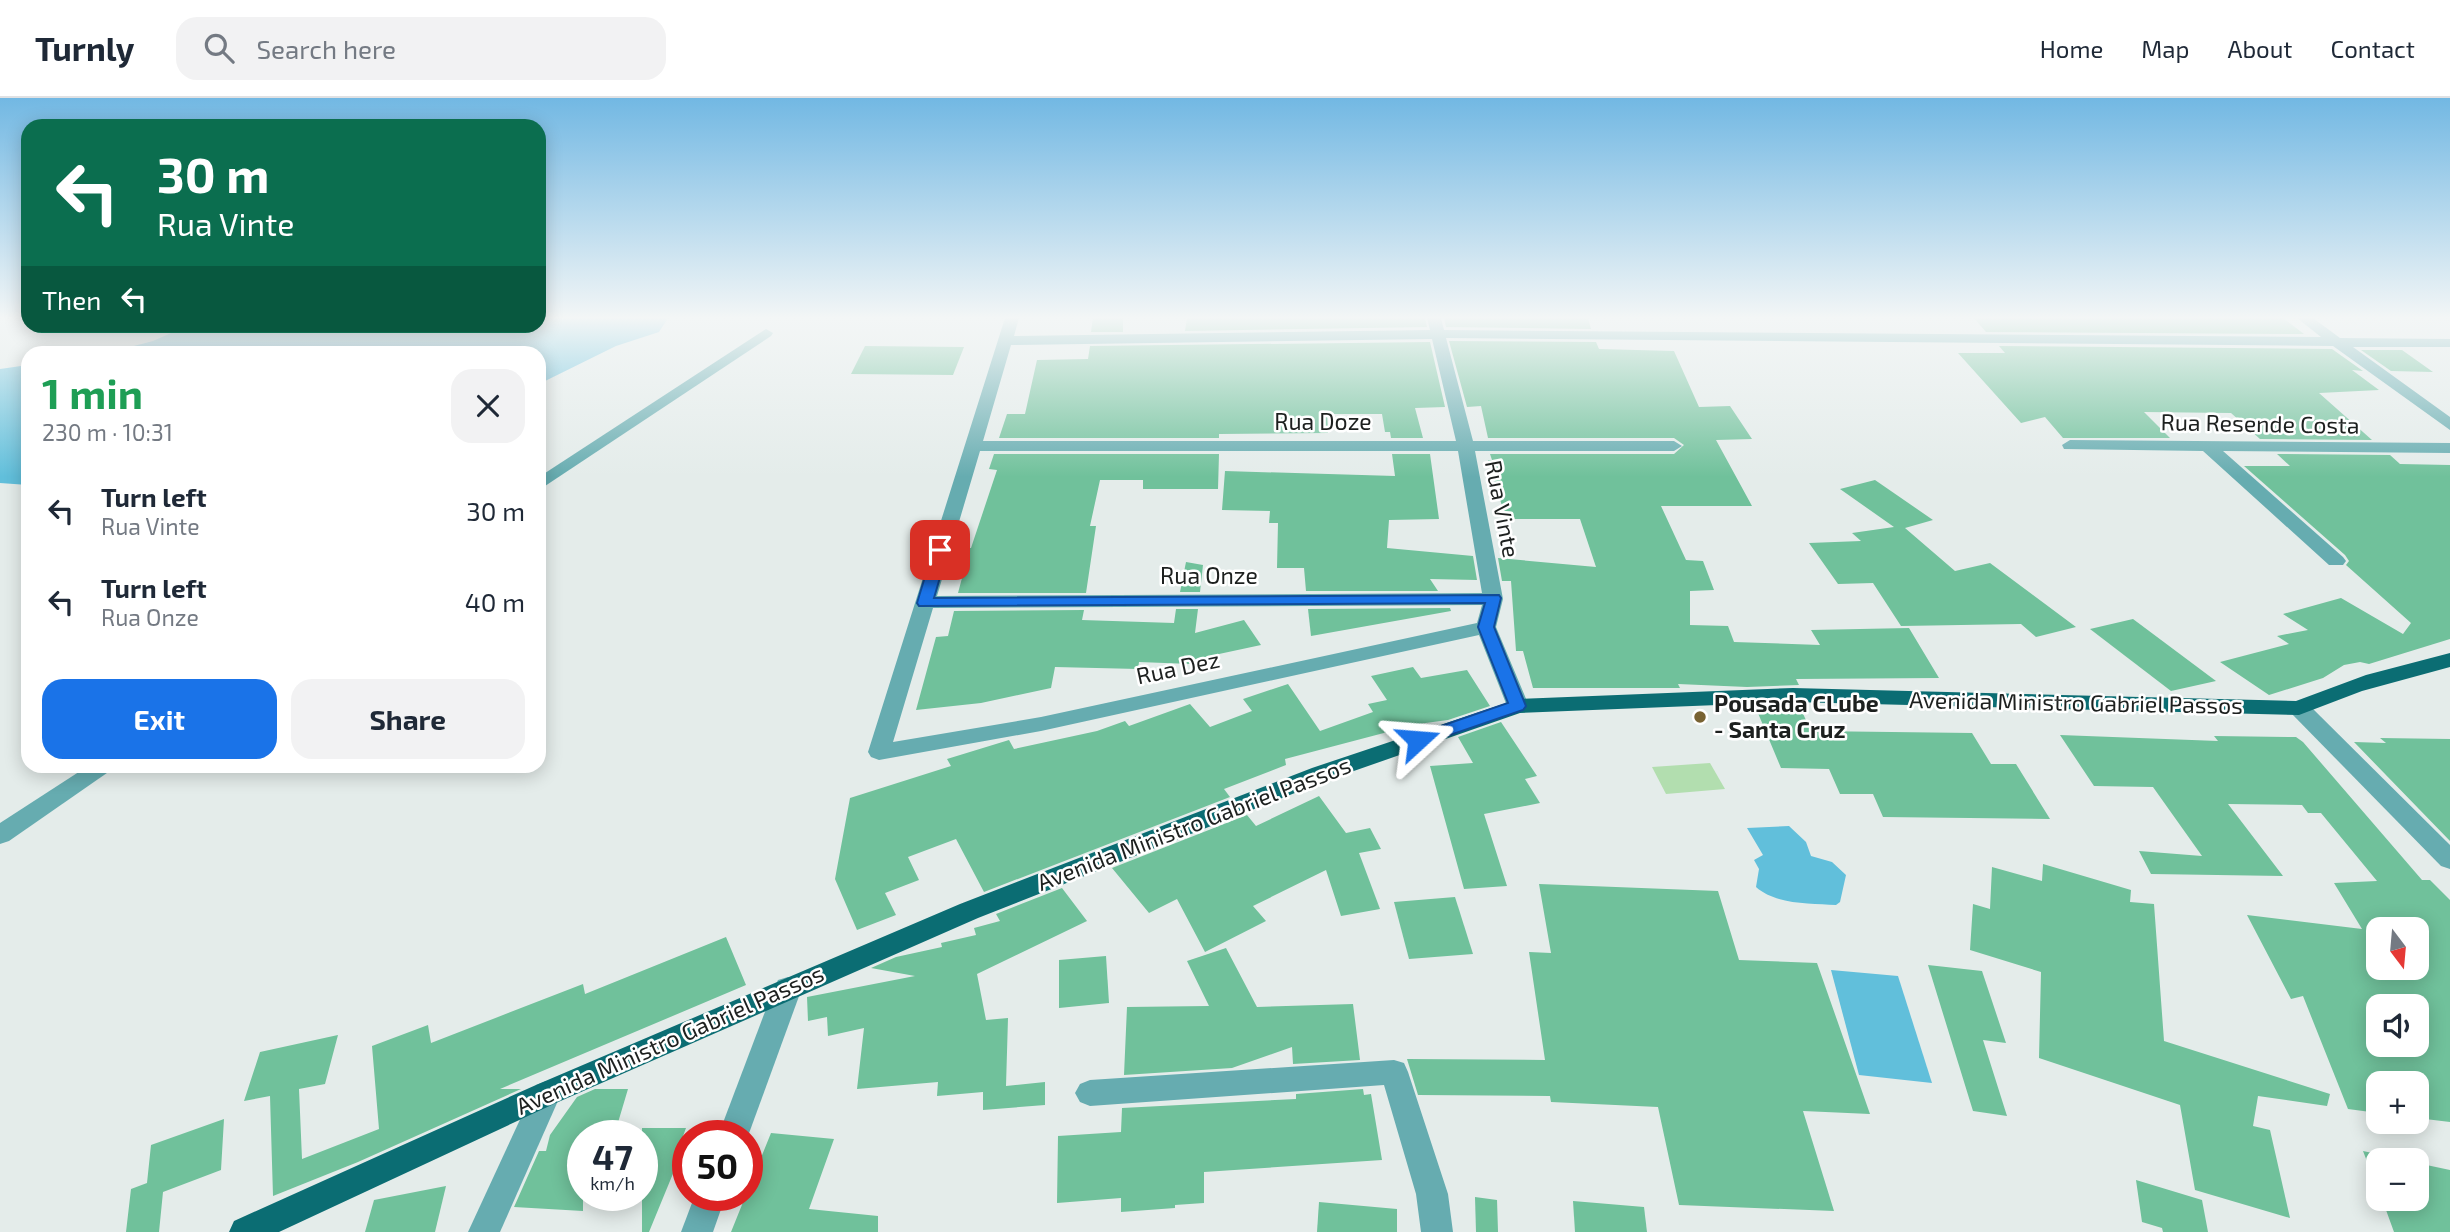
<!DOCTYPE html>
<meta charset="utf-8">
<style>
body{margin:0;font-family:"Exo 2",sans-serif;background:#f2f2f3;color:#1f2937;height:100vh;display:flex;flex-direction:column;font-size:26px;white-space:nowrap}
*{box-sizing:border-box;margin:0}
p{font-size:23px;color:#747a83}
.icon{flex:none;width:38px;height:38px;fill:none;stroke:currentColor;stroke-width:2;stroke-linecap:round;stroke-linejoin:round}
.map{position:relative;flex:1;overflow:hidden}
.drawer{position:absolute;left:21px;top:248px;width:525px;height:427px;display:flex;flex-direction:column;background:#fff;border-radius:21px;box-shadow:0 4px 18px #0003}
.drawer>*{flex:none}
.hud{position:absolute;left:21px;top:21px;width:525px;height:214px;border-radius:21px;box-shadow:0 4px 18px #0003;background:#0b6e4f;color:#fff;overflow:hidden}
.needle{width:46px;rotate:164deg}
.fabs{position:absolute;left:2366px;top:819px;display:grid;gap:14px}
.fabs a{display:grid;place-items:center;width:63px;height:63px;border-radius:14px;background:#fff;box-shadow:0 4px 18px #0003;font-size:35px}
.speed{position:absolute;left:567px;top:1022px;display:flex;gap:14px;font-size:35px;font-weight:700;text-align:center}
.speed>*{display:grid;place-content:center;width:91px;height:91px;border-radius:50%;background:#fff;box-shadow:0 4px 18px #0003;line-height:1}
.speed small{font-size:18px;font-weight:400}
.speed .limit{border:10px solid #d22;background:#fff;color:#111}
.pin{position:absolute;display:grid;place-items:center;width:60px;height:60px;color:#fff;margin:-30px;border-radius:14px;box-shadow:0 4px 10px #0006}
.me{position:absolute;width:77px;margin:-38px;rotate:71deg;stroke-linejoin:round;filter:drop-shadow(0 0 5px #0008)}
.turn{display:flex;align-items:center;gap:24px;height:147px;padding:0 21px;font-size:32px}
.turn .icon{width:91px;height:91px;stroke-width:2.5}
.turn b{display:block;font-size:49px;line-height:60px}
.then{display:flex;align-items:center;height:66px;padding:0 21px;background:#0003;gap:14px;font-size:26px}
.round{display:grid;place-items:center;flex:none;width:74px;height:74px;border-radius:21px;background:#f2f2f3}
.overview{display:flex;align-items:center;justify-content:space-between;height:119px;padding:0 21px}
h1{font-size:42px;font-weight:700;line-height:52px;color:#1e9e55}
.action{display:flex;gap:14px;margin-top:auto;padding:14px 21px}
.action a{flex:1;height:80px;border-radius:21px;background:#1a73e8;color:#fff;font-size:28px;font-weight:700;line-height:80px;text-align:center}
.action a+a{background:#f2f2f3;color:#1f2937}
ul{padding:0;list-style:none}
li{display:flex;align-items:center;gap:21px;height:91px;padding:0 21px}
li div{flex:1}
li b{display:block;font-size:26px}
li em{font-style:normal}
header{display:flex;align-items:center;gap:42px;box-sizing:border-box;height:98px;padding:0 35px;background:#fff;border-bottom:2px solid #e0e1e3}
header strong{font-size:33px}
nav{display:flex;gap:38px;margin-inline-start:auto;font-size:24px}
.search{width:490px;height:63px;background:#f2f2f3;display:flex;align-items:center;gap:18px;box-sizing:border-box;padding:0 24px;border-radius:21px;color:#747a83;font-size:26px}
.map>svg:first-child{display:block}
</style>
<header>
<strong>Turnly</strong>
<div class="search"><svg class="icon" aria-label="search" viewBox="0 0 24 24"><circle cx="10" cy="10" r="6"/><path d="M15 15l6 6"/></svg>Search here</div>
<nav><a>Home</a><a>Map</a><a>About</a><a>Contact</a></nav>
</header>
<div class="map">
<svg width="2450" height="1134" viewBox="0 0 2450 1134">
<rect width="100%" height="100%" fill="#e4ecea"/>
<path fill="#b2deaf" d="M1710,665L1725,691L1666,696L1652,669Z"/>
<g fill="#61bfdb">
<path d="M539,220H668L659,234L616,248L539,286V256L107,255L153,243L187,228H539Z"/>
<path d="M28,267V387L0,385V271Z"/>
<path d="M1789,728L1806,744L1811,758L1832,764L1846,777L1840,804L1836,807C1811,805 1776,807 1756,789L1759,771L1754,762L1763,757L1747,730Z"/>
<path d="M1831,872L1898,878L1932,985L1859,977Z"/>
</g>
<g fill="#70c19b" fill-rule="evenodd">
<path d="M1093,220H1123V234H1091Z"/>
<path d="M1187,220H1425L1427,229L1185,233Z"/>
<path d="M1444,220H1588L1591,231L1446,229Z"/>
<path d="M1974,220H2283L2304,236L1986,234Z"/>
<path d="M1449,243L1596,244L1599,251L1674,253L1699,309L1730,308L1752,341L1716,342L1752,408H1661L1686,462L1703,463L1714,492L1690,493V527L1728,528L1734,544L1820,547L1811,532L1909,530L1939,580L1796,581L1799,587L1747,589L1678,586L1680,590H1533L1523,553H1516L1511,483H1502L1498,460L1596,469L1580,421H1506L1488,362H1492L1490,356H1674L1684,347L1674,340H1488L1481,308L1467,309Z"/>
<path d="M1430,244L1445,309L1415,310L1423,340H1391L1390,334H1385L1382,316H1327L1328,335L1219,336V340H999L1007,316H1025L1037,262L1088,261L1090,248Z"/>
<path d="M865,248L964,249L953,277L851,276Z"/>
<path d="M1999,248L2332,251L2363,273L2352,272L2379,292L2319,295L2372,342L2260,341L2231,315L2144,314L2170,340H2063L2045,319L2021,325L1958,255H2005Z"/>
<path d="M2361,252H2402L2433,274L2391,273Z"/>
<path d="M994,356H1219L1218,391H1143V382H1100L1090,428H1096L1086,495H958L962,480H958L967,450H971L997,372L989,371Z"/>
<path d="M1392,356H1430L1439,421L1389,422L1387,450L1473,458L1477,482L1430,481L1438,493H1306L1304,470H1277L1278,425H1269L1270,413L1222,412L1225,373L1395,378Z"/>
<path d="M2277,356L2390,357L2400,366L2450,367V541L2369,566L2360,564L2344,567L2323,580L2269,597L2220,564L2289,546L2277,538L2308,532L2283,516L2341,500L2403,536L2411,525L2346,467L2349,463L2345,457L2244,368H2290Z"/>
<path d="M1875,382L1933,422L1905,430L1955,473L1990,465L2076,529L2036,539L2021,526L1901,528L1873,485L1838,486L1809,445L1861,443L1852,435L1894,429L1840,391Z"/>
<path d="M1186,464L1203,467L1200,494H1180Z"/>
<path d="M1450,510L1451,513L1311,538L1308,511Z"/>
<path d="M1176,511H1198L1195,535L1244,522L1261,547L1191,562V566L1139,564L1138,571L1055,569L1051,590L981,605L916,612L936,539L948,538L954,513L1084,512L1082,522L1174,525Z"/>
<path d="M2133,521L2216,583L2171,593L2090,531Z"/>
<path d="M1413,569L1421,580L1467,572L1490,608L1448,622L1418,626L1285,661L1286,667L1224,691L1230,699L984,794L956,741L908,759L919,782L885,795L896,817L857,832L835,781L850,700L951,668L947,661L1009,642L1014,651L1097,633L1125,623L1129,628L1190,606L1210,629L1252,613L1243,601L1288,586L1320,633L1373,614L1368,606L1387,602L1371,578Z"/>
<path d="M1799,607L1811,633L1972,635L1991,666H2016L2050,721L1883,719L1873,696H1840L1829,671L1781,670L1755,608Z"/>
<path d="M1501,624L1537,678L1525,681L1540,705L1484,716L1507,788L1464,791L1430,668L1473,665L1458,639Z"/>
<path d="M2060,637L2218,643L2214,638L2296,639L2303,644L2422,782H2430L2450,802V1024L2417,1020V985H2378V1015L2348,1011L2303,898L2291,901L2247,817L2362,831L2334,785L2377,783L2321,715H2308L2302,707L2228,706L2283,778L2151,776L2139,753L2202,758L2153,689L2094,688ZM2378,831H2417V870H2378ZM2378,908H2417V947H2378Z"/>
<path d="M2380,640L2450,641V743L2354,644L2386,645Z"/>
<path d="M1319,698L1346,735L1370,730L1381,751L1359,755L1380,811L1341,818L1326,772L1253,808L1266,823L1205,854L1177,801L1149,815L1112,770L1247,717L1256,728Z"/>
<path d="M2043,766L2131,792L2130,804L2154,806L2164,943L2330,996L2327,1008L2258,998L2253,1028L2270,1032L2290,1120L2195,1092L2180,1007L2039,960L2041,874L1970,852L1973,806L1990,811L1992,769L2042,783Z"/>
<path d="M1539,786L1718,793L1739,862L1817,865L1870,1016L1803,1013L1834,1113L1679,1107L1658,1009L1551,1004L1550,998L1418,997L1407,961L1545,962L1529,854L1551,855Z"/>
<path d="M1062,790L1087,823L977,876L986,922L1008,920L1006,988L1045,984V1007L983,1012V994L937,998L938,984L857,991L864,930L828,938L827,919L808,923L807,899L915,878L871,870L896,859L942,849L941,845L976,837L974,830L1000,823L996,816Z"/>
<path d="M1455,799L1473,856L1409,861L1394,804Z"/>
<path d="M726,839L746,887L500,991H521L358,1064L273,1098L270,998L244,1003L260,954L338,937L325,986L299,991L302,1061L379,1031L372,948L428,927L431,945L583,886L585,896Z"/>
<path d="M1226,850L1257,909L1353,906L1360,962L1293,966L1292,949L1232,970L1124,977L1127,909L1209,908L1187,863Z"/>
<path d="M1106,858L1109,905L1059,910V862Z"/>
<path d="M1928,867L1982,873L2006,945L1983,942L2007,1018L1973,1013Z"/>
<path d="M595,991H628L614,1038H583V1113L514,1109L539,1053H546L550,1037L577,999Z"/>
<path d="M1363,991L1364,997L1371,996L1382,1062L1204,1074V1105L1175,1107V1110L1121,1114V1100L1057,1105L1058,1038L1121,1034L1122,1010L1296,1001V996Z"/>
<path d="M224,1021L221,1072L163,1094L159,1134H126L131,1091L147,1085L151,1047Z"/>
<path d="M642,1030H686L675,1060L679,1061L649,1134H642Z"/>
<path d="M771,1035L834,1041L809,1111L878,1118V1134H731Z"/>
<path d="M2363,1053L2406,1062H2378V1092Z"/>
<path d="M2417,1065L2450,1072V1134H2394L2382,1101H2417Z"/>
<path d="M2136,1082L2202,1102L2208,1134H2163L2162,1130L2142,1124Z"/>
<path d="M446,1088L435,1134H365L374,1102Z"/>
<path d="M1475,1099L1497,1102L1498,1134H1476Z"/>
<path d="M1573,1103L1644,1109L1647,1134H1575Z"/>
<path d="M1319,1104L1397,1111V1134H1317Z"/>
</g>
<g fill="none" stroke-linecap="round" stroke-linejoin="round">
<g fill="#66acb0" fill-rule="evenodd">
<path d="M1005,220H1019L1014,238L1430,232L1427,220H1441L1444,232L2321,239L2297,220H2313L2340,240L2450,241V249H2353L2450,319V332L2333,248L1446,240L1473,343H1674L1682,348L1674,353H1475L1503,501L1496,529L1529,608L1526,613H1510L1507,608L1479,537L1041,633L879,662L871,659L868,654ZM1432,241L1456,343H983L1011,247ZM980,353H1458L1482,495L937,498ZM1482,507L1477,525L1041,619L893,644L933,510Z"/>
<path d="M766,231L773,235L771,238L539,392V379Z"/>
<path d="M2070,342L2450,345V355L2223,353L2343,459L2346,463L2343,467H2329L2203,353L2064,351L2062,347Z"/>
<path d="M2299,603L2307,605L2450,747V771L2441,768L2291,615L2288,610L2291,605Z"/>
<path d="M88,668H117L9,743L0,746V725Z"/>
<path d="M788,879L798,882L802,890L748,1038H718L774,890L778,882Z"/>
<path d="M1394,962L1404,965L1408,974L1448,1096L1453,1134H1421L1416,1096L1384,987L1090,1008L1080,1004L1075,995L1080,986L1090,982Z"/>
<path d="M546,983L556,987L561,996L500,1134H468L536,987Z"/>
<path d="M695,1097H726L713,1134H681Z"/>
</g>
<path fill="#0b6d73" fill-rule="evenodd" d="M2450,555V569L2362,593L2299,617L1793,604L1520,615L1328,682L978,820L556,1005L279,1134H229L234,1123L536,987L960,806L1312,670L1518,601L1793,590L2296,603L2366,577Z"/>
</g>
<linearGradient id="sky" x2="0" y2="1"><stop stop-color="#72b8e3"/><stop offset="0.58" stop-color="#f3f6f6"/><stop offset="1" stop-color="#f3f6f6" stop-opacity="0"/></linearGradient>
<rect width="2450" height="379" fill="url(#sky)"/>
<path fill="#1a73e8" stroke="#114b97" stroke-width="2" d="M940,448L948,452L934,500L1499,497L1501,500L1494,529L1526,608L1523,612L1424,646H1412L1409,642L1412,638L1508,605L1478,529L1485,505L919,508L917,505L933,452Z"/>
<circle fill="#786232" stroke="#fff" stroke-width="2.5" cx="1700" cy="619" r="7"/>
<g text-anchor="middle" stroke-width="5" stroke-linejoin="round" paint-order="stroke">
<g font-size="23" fill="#1d201f" stroke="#fff">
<text x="1323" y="332">Rua Doze</text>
<text transform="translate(2260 326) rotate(1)" y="8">Rua Resende Costa</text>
<text transform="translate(1502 411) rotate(79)" y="8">Rua Vinte</text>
<text x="1209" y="486">Rua Onze</text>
<text transform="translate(1178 570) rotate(-12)" y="8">Rua Dez</text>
<text transform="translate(2076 605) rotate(1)" y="8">Avenida Ministro Gabriel Passos</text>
<text transform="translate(1194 726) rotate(-21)" y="8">Avenida Ministro Gabriel Passos</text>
<text transform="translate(670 942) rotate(-24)" y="8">Avenida Ministro Gabriel Passos</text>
</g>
<g font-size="23" font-weight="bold" fill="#1d201f" stroke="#fff" text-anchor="start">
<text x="1714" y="614">Pousada CLube<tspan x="1714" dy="26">- Santa Cruz</tspan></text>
</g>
</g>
</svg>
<div class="fabs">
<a><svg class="needle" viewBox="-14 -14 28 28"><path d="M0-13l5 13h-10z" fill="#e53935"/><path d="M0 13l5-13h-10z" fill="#747a83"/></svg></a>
<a><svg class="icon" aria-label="sound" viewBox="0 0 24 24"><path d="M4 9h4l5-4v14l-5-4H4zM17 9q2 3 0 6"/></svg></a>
<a>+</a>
<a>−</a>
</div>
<div class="speed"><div>47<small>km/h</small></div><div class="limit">50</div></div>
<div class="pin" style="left:940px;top:452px;background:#d93025"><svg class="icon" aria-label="arrive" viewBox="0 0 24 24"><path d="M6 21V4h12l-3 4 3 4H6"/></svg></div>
<svg class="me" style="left:1418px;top:642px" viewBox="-20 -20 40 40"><path d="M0-17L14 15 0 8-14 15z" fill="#1a73e8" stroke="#fff" stroke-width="4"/></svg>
<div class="hud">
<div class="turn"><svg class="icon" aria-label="left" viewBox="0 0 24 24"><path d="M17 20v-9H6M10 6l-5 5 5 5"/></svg><div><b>30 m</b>Rua Vinte</div></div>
<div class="then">Then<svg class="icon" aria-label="left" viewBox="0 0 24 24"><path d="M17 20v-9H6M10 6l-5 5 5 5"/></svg></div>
</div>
<section class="drawer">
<div class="overview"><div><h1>1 min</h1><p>230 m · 10:31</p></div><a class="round"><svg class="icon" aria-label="close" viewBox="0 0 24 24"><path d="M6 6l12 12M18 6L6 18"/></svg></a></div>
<ul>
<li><svg class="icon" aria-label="left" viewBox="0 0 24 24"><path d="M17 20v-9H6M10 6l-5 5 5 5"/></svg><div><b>Turn left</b><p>Rua Vinte</p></div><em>30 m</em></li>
<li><svg class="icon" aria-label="left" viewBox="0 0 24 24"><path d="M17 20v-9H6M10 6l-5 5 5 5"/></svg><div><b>Turn left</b><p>Rua Onze</p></div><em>40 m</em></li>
</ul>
<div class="action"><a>Exit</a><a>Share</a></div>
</section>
</div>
